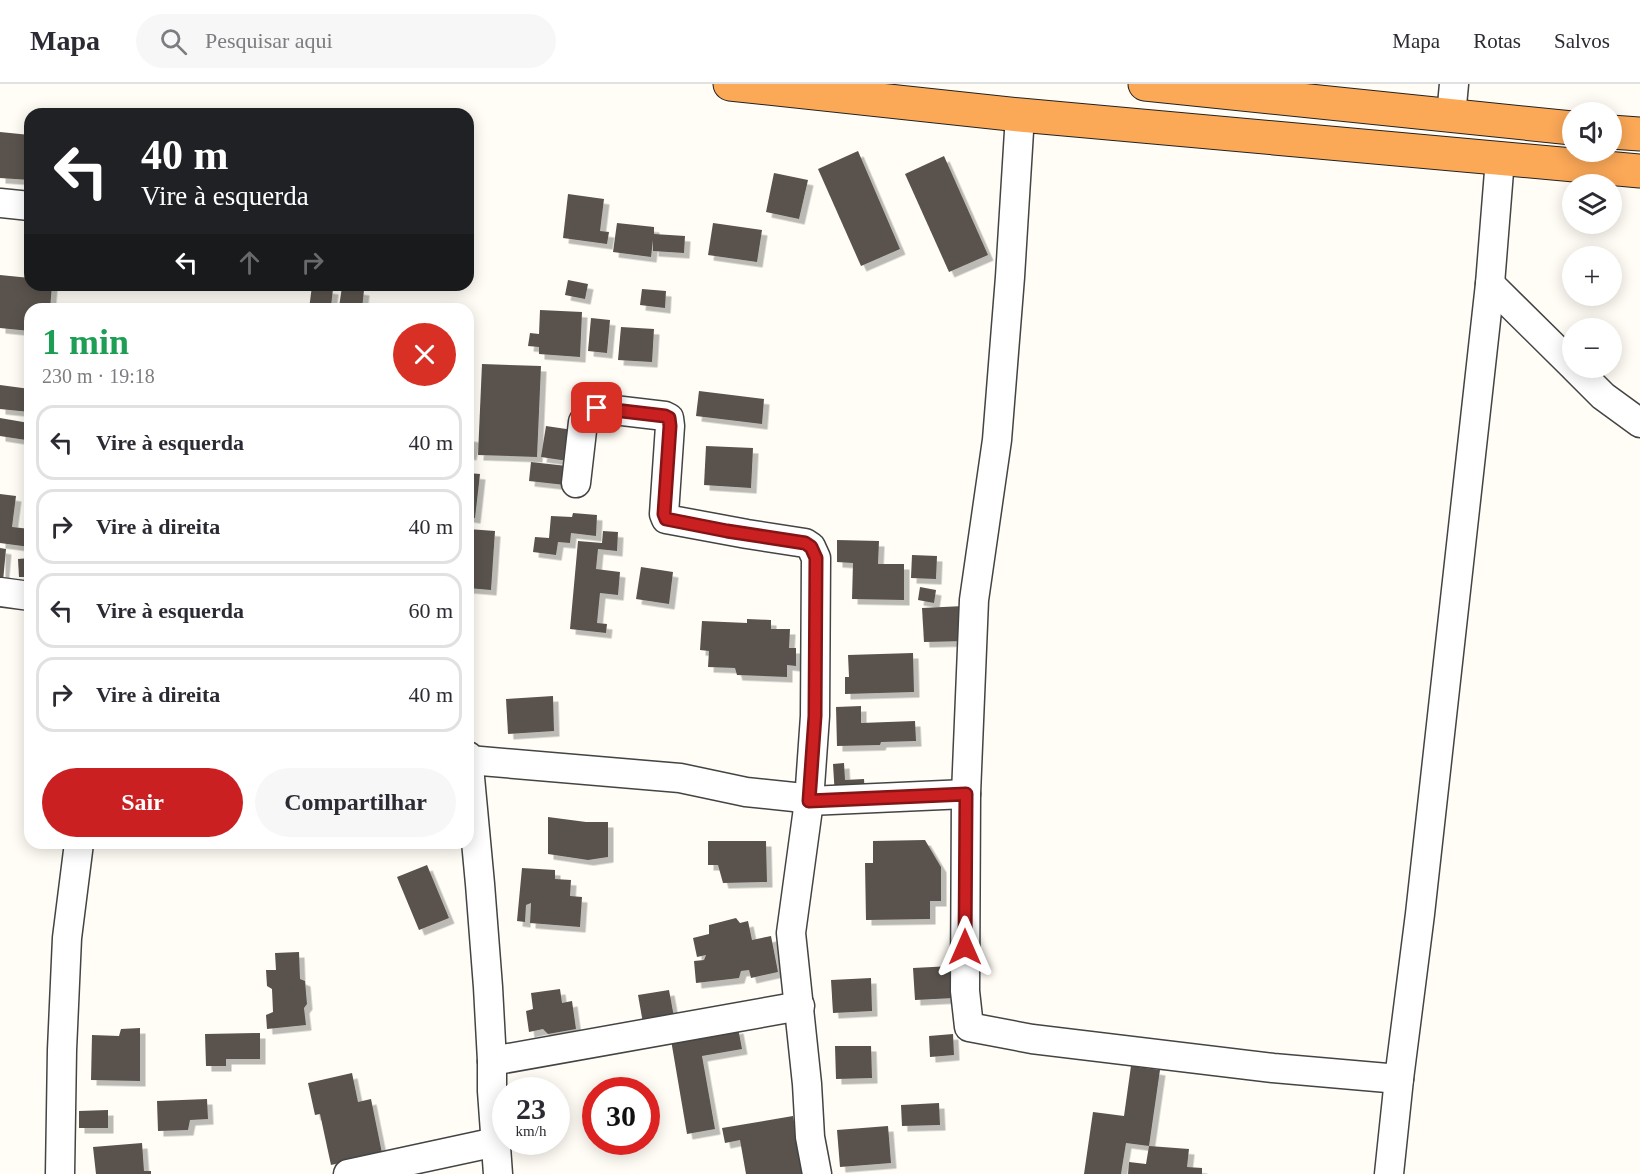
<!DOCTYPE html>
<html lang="pt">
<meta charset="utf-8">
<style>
body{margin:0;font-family:Georgia,serif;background:#f7f7f7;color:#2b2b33;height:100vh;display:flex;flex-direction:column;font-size:22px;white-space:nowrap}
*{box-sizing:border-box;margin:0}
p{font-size:20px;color:#7c7c81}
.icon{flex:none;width:33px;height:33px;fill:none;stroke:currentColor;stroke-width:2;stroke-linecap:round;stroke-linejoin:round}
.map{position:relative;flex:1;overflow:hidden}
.drawer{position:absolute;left:24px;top:219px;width:450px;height:546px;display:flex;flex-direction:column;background:#fff;border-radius:18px;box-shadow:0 3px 15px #0003}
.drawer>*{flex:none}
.guide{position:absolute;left:24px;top:24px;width:450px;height:183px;border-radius:18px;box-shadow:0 3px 15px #0003;background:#202124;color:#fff;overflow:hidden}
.controls{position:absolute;left:1562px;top:18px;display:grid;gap:12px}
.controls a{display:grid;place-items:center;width:60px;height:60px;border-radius:50%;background:#fff;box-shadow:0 3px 15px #0003;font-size:30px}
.speed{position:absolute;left:492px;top:993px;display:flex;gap:12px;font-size:30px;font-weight:700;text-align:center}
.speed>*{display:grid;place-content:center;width:78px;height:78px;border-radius:50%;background:#fff;box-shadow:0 3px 15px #0003;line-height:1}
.speed small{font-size:15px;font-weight:400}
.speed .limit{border:9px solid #d22;background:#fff;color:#111}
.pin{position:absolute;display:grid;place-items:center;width:51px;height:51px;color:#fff;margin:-26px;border-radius:12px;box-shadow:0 3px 9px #0006}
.me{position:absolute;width:66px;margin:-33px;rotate:0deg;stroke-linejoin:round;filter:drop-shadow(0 0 4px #0008)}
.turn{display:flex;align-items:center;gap:21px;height:126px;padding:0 18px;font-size:27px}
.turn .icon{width:78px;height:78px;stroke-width:2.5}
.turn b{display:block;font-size:42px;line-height:51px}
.lanes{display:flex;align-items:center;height:57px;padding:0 18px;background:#0003;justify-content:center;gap:30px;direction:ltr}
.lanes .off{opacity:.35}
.round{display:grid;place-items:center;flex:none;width:63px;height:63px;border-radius:32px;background:#f7f7f7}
.headline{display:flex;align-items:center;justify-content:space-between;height:102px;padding:0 18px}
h1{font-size:36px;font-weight:600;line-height:45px;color:#1e9e55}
.primary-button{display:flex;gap:12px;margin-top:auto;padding:12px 18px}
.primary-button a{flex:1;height:69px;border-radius:36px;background:#ca2022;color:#fff;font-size:24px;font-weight:600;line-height:69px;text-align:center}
.primary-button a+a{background:#f7f7f7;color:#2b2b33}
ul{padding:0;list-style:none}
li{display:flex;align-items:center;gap:18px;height:75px;margin:0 12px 9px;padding:0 6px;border:3px solid #e1e1e2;border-radius:18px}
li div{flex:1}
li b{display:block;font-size:22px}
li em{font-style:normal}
header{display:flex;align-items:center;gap:36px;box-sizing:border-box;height:84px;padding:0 30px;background:#fff;border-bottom:2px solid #e1e1e2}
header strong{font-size:28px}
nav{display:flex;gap:33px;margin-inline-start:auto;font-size:21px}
.search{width:420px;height:54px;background:#f7f7f7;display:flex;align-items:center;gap:15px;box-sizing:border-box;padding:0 21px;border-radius:33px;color:#7c7c81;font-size:22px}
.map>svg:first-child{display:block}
</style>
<header>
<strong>Mapa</strong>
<div class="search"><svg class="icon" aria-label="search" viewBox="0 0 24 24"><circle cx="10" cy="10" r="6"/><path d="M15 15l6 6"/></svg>Pesquisar aqui</div>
<nav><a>Mapa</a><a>Rotas</a><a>Salvos</a></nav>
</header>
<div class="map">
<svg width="1640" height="1090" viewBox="0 0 1640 1090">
<defs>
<filter id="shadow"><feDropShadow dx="5.5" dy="5.5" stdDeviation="0" flood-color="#0004"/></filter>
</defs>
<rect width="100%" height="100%" fill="#fffdf5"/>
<g fill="#5a524d" filter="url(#shadow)">
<path d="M0,48L30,51V96L0,94Z"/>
<path d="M858,67L900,165L861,182L818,85Z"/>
<path d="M944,72L988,171L949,188L905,90Z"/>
<path d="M774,89L808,96L799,135L766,128Z"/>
<path d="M568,110L604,115L600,147L609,148L607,160L563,154Z"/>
<path d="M617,139L654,143V150L685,152L684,169L653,167V156L651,173L613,168Z"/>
<path d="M713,139L762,146L757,178L708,171Z"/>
<path d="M0,191L30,194V201H52L50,225H30V247L0,244Z"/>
<path d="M568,196L588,200L585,215L565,211Z"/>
<path d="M312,202L333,205L331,222L339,223L342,203L364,206L362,225H309Z"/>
<path d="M642,205L666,207L665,224L640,221Z"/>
<path d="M540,226L582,228L580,273L539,270V263L528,262L530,249L539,250Z"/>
<path d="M591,234L610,236L607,269L588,267Z"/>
<path d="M621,243L654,245L652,278L618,276Z"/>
<path d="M482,280L541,282L537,373L478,371Z"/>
<path d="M0,301L30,305V328L0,325Z"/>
<path d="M699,307L764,315L762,340L696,332Z"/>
<path d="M0,334L29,339L26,356L0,352Z"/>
<path d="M546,342L573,346L568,377L541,373Z"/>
<path d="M468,352L474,353L471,371L468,370Z"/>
<path d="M706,362L753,364L751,404L704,401Z"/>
<path d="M531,378L567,382L565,401L529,397Z"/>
<path d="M468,389L480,390L475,434L468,433Z"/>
<path d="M0,410L16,412L12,443L30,445V463L0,459Z"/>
<path d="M573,429L597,431L596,452L571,449L570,459L558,458L556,471L533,468L535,453L549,454L551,432L572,433Z"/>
<path d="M468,445L495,447L491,506L468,504Z"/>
<path d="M603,447L618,448L617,467L598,465L596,485L620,488L618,511L600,509L597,539L607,540L606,549L570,545L578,457L602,459Z"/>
<path d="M837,456L879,457L878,480H904V516L852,515L853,479L837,478Z"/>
<path d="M0,464L6,465L3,497H0Z"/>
<path d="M912,471L937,472L936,495L911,494Z"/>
<path d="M30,474V493H19L18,475Z"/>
<path d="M641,483L673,488L669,520L636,515Z"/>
<path d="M920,503L936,506L934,519L918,516Z"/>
<path d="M964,522L966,557L924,558L922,524Z"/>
<path d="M747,535L771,536V545H790L789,564H796V582L787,581V593L737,591L735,584L708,583L709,567L700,566L702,537L747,539Z"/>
<path d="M913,569L914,608L845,610V593H849L848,571Z"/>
<path d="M553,612L554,647L508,650L506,615Z"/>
<path d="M861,622V639L915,637L916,657L881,658L880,661L837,662L836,623Z"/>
<path d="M844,679L845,696L864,695L865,711L835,713L833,680Z"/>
<path d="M548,733L586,738H608V773L588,776L548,770Z"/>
<path d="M925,756L941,783V817H930V835L866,836L865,779H873V757Z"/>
<path d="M708,757H766L767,798L723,799L718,781H708Z"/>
<path d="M427,781L449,834L419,846L397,793Z"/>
<path d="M522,784L555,786V795L571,796L570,812L582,813L580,843L530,839L531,819L526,821L525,838L517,837Z"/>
<path d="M736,834L740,839L748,837L752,856L771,852L778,888L751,894L749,886L741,887L739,894L696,899L694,877L704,876L706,871L697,873L693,854L709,850V841Z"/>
<path d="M299,868L300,895L305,897L307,920L304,924L306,941L267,945L266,931L273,928L272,905L267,902L266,886H276L275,869Z"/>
<path d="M952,882L954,914L915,916L913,884Z"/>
<path d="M871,894L872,927L833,929L831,896Z"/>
<path d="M560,905L562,919L572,917L576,945L548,950L543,945L529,948L526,927L533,925L531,909Z"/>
<path d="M669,906L674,933L643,939L638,911Z"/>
<path d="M140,944V997L91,996L92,951L119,952L121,945Z"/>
<path d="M738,944L742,965L702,972L715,1045L687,1050L671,956Z"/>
<path d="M260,949V975H226V982H206L205,950Z"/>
<path d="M953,950L954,971L930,973L929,952Z"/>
<path d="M835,962H871L872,994L836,995Z"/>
<path d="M1131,982L1160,986L1149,1062L1126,1059L1121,1090H1084L1093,1028L1124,1032Z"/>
<path d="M352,989L358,1018L371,1015L382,1069L331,1081L320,1030L315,1031L308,999Z"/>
<path d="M207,1015L208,1035L190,1036L188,1046L158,1047L157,1017Z"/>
<path d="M939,1019L940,1041L902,1042L901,1021Z"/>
<path d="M108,1026V1044H79V1027Z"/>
<path d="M793,1032L803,1090H746L740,1056L725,1059L722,1044Z"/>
<path d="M888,1042L891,1079L840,1083L837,1046Z"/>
<path d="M142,1059L144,1087H151V1090H96L93,1063Z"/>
<path d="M1149,1062L1189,1065L1187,1083L1202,1084V1090H1128L1129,1078L1146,1080Z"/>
</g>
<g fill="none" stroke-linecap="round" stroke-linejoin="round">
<defs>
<g id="minor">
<path d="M1020,31L1010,193L997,356L974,516L966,710L965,907L969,943L1032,955L1273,984L1399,995"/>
<path d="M1451,32L1454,0"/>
<path d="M0,119L30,122"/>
<path d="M1490,200L1572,281"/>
<path d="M1575,284L1603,312L1640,339"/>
<path d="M576,399L583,338L590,325L597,324L665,332L669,334L670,342L664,430L666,435L747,450L805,459L811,463L816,474L815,632L809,717L791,849L807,1000L810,1053L817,1090"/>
<path d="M0,508L30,512"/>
<path d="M468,672L480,800L488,903L492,977V1007L498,1090"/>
<path d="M469,676L680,694L746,708L794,713L809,717L966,710"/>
<path d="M492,977L800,922"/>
<path d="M60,1090L62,966L67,854L79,759"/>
<path d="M348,1090L496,1058"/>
<path d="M1389,1090L1399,995L1420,830L1490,200L1500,75"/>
</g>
<g id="highway">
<path d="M730,0L1020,31L1640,87"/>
<path d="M1145,0L1572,44"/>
<path d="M1611,48L1640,50"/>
</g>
</defs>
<use href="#minor" stroke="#444" stroke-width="31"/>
<use href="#highway" stroke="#222" stroke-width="35"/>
<use href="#minor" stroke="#fff" stroke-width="28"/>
<use href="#highway" stroke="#fba857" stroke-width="33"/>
</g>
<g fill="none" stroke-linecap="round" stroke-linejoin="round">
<defs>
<path id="route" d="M597,324L665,332L669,334L670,342L664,430L666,435L727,447L805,459L811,463L816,474L815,632L809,717L966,710L965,863"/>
</defs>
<use href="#route" stroke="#831516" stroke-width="15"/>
<use href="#route" stroke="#ca2022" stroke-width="10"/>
</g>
</svg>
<div class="controls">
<a><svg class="icon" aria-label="sound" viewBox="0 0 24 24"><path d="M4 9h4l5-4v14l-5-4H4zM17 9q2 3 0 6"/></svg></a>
<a><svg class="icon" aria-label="layers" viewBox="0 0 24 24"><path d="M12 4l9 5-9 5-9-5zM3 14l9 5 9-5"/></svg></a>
<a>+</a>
<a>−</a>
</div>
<div class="speed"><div>23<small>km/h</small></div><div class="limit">30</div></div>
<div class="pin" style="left:597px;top:324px;background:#d93025"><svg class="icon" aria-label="arrive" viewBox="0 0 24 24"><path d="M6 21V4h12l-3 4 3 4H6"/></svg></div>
<svg class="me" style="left:965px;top:863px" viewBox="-20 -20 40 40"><path d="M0-17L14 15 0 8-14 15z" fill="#ca2022" stroke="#fff" stroke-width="4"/></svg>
<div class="guide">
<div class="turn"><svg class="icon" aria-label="left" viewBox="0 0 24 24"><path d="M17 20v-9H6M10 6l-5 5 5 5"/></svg><div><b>40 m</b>Vire à esquerda</div></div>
<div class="lanes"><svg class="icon" aria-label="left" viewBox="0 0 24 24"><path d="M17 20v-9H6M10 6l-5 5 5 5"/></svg><svg class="icon off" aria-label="ahead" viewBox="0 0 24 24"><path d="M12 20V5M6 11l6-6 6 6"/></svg><svg class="icon off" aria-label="right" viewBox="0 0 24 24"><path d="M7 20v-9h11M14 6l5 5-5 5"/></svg></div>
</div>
<section class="drawer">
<div class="headline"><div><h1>1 min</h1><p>230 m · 19:18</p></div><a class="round" style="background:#d93025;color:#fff"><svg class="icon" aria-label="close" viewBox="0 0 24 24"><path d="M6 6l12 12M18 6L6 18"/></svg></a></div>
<ul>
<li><svg class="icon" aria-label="left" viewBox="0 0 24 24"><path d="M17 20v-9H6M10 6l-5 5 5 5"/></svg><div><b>Vire à esquerda</b></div><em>40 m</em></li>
<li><svg class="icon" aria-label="right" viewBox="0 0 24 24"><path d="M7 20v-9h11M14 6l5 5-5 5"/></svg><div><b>Vire à direita</b></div><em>40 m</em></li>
<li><svg class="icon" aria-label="left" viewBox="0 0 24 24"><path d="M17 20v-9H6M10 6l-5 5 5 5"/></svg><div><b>Vire à esquerda</b></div><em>60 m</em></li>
<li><svg class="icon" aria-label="right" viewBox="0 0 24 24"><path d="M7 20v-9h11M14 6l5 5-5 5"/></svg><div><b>Vire à direita</b></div><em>40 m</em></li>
</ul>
<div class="primary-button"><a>Sair</a><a>Compartilhar</a></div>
</section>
</div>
